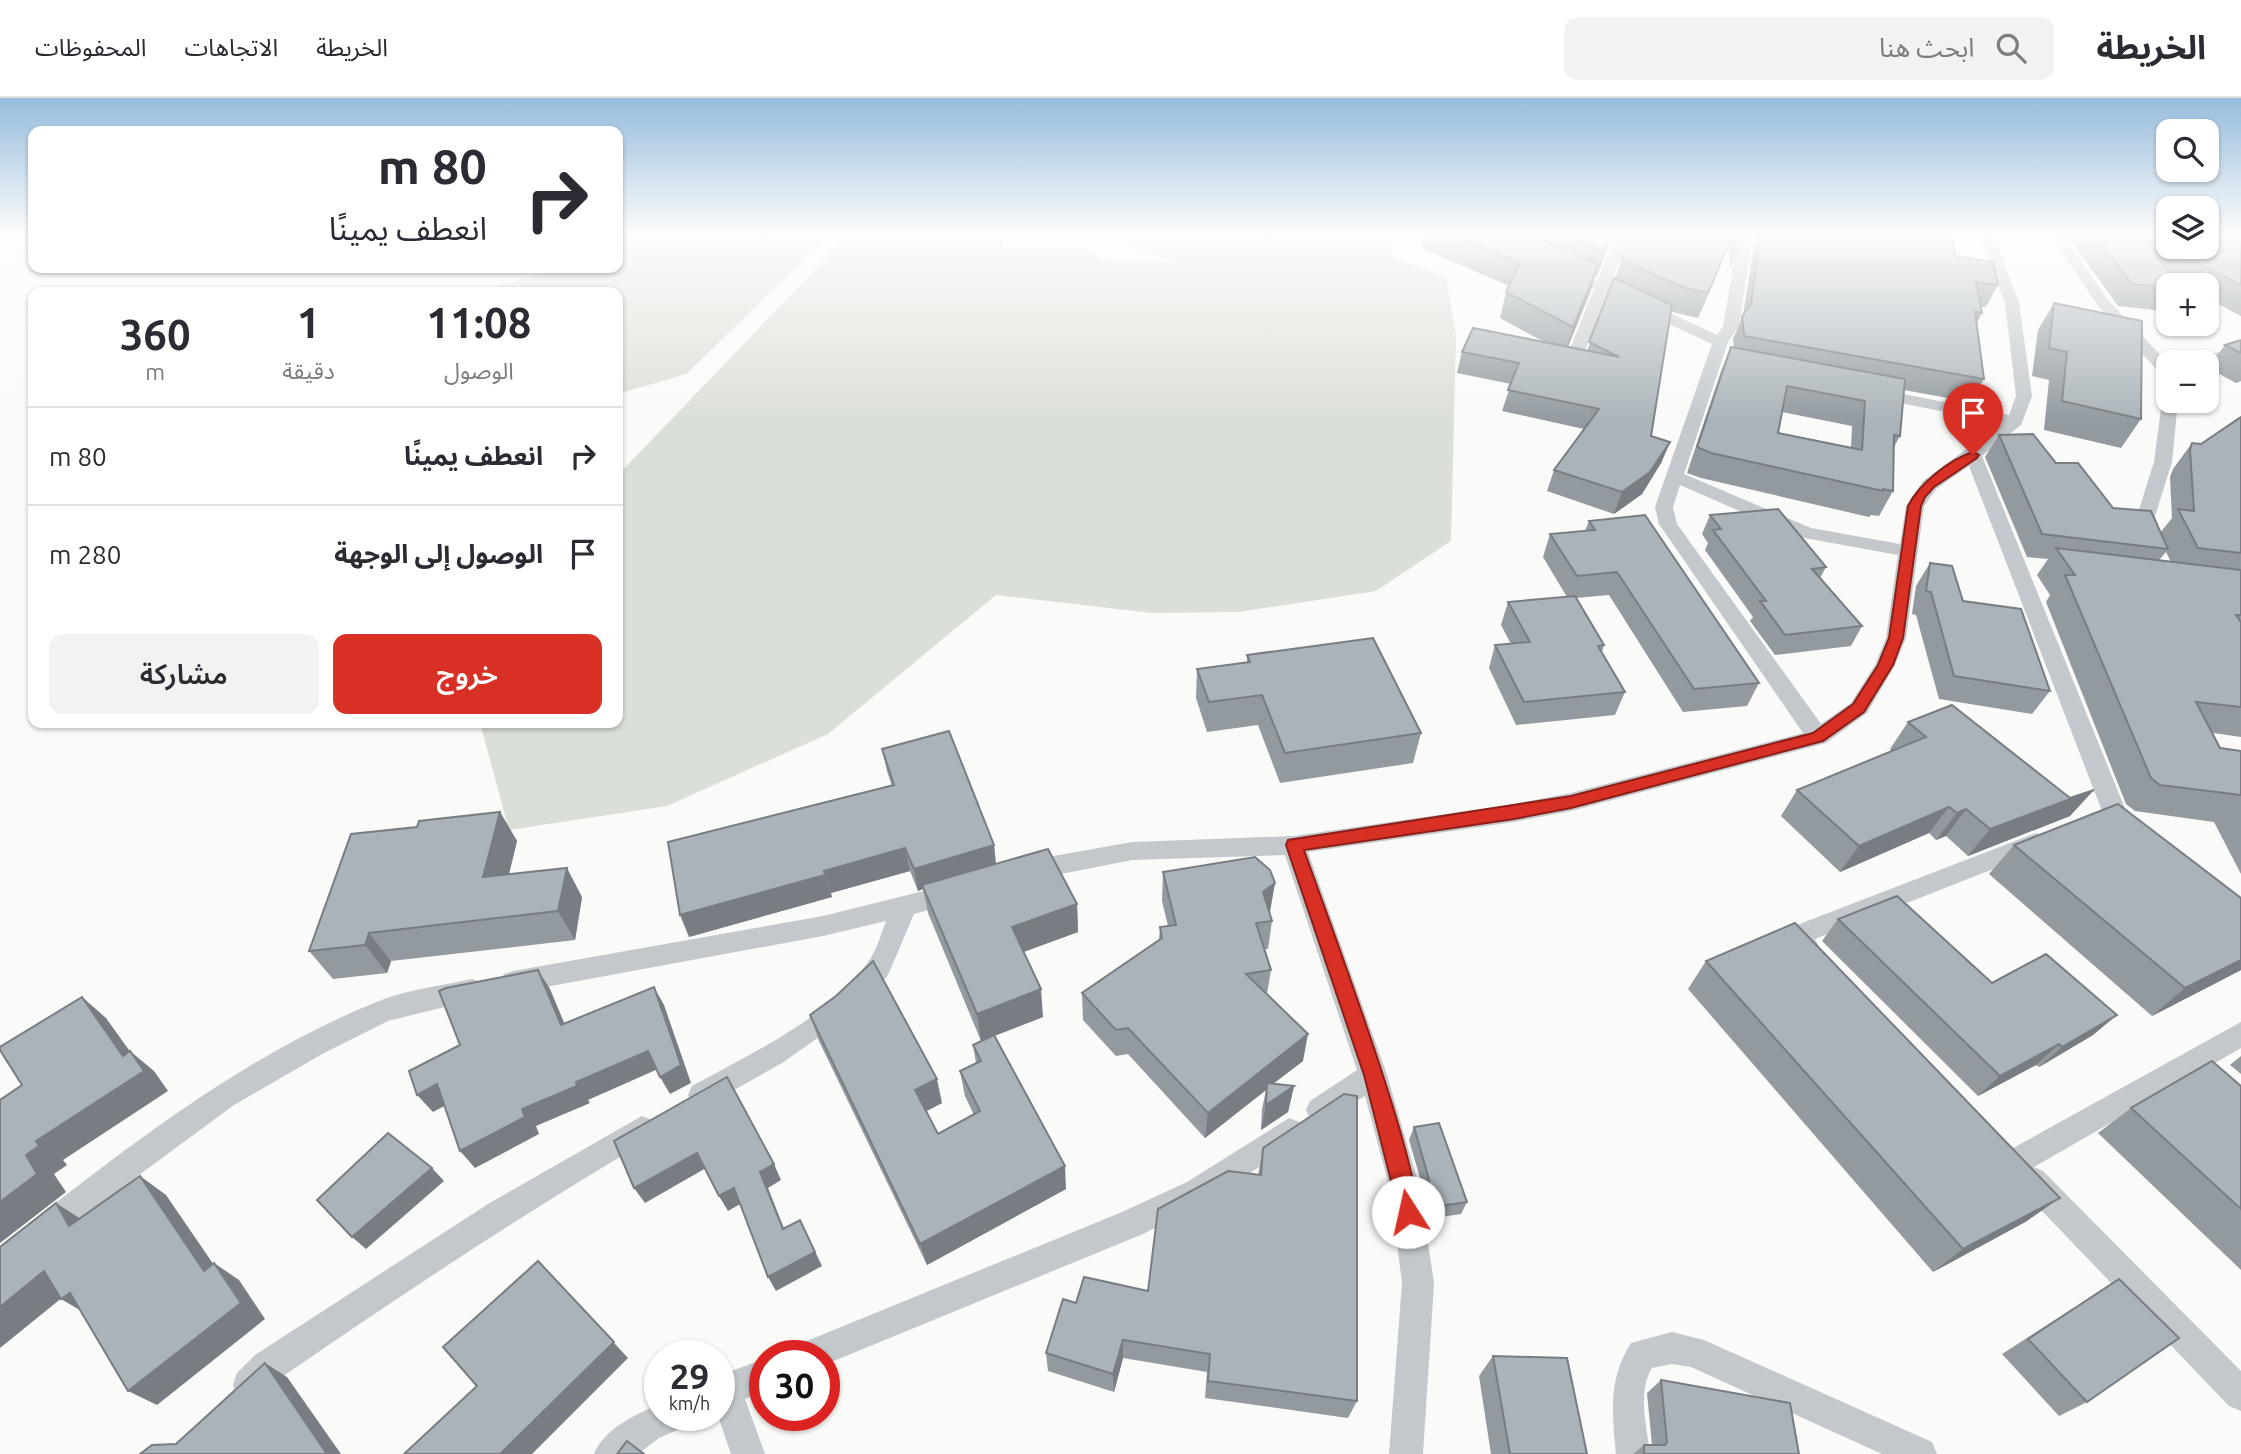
<!DOCTYPE html>
<html lang="ar">
<meta charset="utf-8">
<style>
body{margin:0;font-family:Ubuntu,"Noto Sans Arabic",sans-serif;background:#f2f2f3;color:#2b2b33;direction:rtl;height:100vh;display:flex;flex-direction:column;font-size:26px;white-space:nowrap}
*{box-sizing:border-box;margin:0}
p{font-size:23px;color:#7c7c81}
.icon{flex:none;width:38px;height:38px;fill:none;stroke:currentColor;stroke-width:2;stroke-linecap:round;stroke-linejoin:round}
.map{position:relative;flex:1;overflow:hidden;direction:ltr}
.sheet{position:absolute;left:28px;top:189px;width:595px;height:441px;display:flex;flex-direction:column;background:#fff;border-radius:14px;box-shadow:0 2px 5px #0004;direction:rtl}
.sheet>*{flex:none}
.hud{position:absolute;left:28px;top:28px;width:595px;height:147px;border-radius:14px;box-shadow:0 2px 5px #0004;direction:rtl;background:#fff;color:#2b2b33;overflow:hidden}
.controls{position:absolute;left:2156px;top:21px;display:grid;gap:14px}
.controls a{display:grid;place-items:center;width:63px;height:63px;border-radius:14px;background:#fff;box-shadow:0 2px 5px #0004;font-size:35px}
.speed{position:absolute;left:644px;top:1242px;display:flex;gap:14px;font-size:35px;font-weight:700;text-align:center}
.speed>*{display:grid;place-content:center;width:91px;height:91px;border-radius:50%;background:#fff;box-shadow:0 2px 5px #0004;line-height:1}
.speed small{font-size:18px;font-weight:400}
.speed .limit{border:10px solid #d22;background:#fff;color:#111}
.pin{position:absolute;display:grid;place-items:center;width:60px;height:60px;color:#fff;margin:-72px -30px;border-radius:50% 50% 50% 0;rotate:-45deg;box-shadow:0 0 7px #0007}
.pin .icon{rotate:45deg}
.me{position:absolute;width:77px;margin:-38px;rotate:350deg;stroke-linejoin:round;filter:drop-shadow(0 0 5px #0008)}
.turn{display:flex;align-items:center;gap:24px;height:147px;padding:0 21px;font-size:32px}
.turn .icon{width:91px;height:91px;stroke-width:2.5}
.turn b{display:block;font-size:49px;line-height:60px}
.eta{display:flex;justify-content:space-evenly;align-items:center;height:119px;text-align:center}
.eta b{font-size:42px;font-weight:600;line-height:49px}
.button{display:flex;gap:14px;margin-top:auto;padding:14px 21px}
.button a{flex:1;height:80px;border-radius:14px;background:#d93025;color:#fff;font-size:28px;font-weight:600;line-height:80px;text-align:center}
.button a+a{background:#f2f2f3;color:#2b2b33}
ul{padding:0;list-style:none}
li{display:flex;align-items:center;gap:21px;height:98px;padding:0 21px;border-top:2px solid #e1e1e2}
li div{flex:1}
li b{display:block;font-size:26px}
li em{font-style:normal}
header{display:flex;align-items:center;gap:42px;box-sizing:border-box;height:98px;padding:0 35px;background:#fff;border-bottom:2px solid #e1e1e2}
header strong{font-size:33px}
nav{display:flex;gap:38px;margin-inline-start:auto;font-size:24px}
.search{width:490px;height:63px;background:#f2f2f3;display:flex;align-items:center;gap:18px;box-sizing:border-box;padding:0 24px;border-radius:14px;color:#7c7c81;font-size:26px}
.map>svg:first-child{display:block}
</style>
<header>
<strong>الخريطة</strong>
<div class="search"><svg class="icon" aria-label="search" viewBox="0 0 24 24"><circle cx="10" cy="10" r="6"/><path d="M15 15l6 6"/></svg>ابحث هنا</div>
<nav><a>الخريطة</a><a>الاتجاهات</a><a>المحفوظات</a></nav>
</header>
<div class="map">
<svg width="2241" height="1356" viewBox="0 0 2241 1356">
<rect width="100%" height="100%" fill="#fafaf8"/>
<g fill="#dadfd7">
<path d="M618,136H831L686,276L618,296V194H473L566,170H618Z"/>
<path d="M849,136H999L1003,150H1088L1102,162L1172,164L1105,136H1385L1394,160L1446,179L1456,238L1451,443L1376,493L1238,514L1152,515L996,497L828,636L667,708L509,732L480,625H618V377Z"/>
</g>
<g fill="none" stroke-linecap="round" stroke-linejoin="round">
<g fill="#c3c8cc" fill-rule="evenodd">
<path d="M1616,136H1630L1610,187L1717,237L1723,228L1739,136H1753L1739,228L1728,244L1684,376L1811,430L1900,446L1906,408L1923,383L2002,325L1874,300L1866,295L1874,290L2009,317L2016,298L2005,205L1979,136H1993L2019,205L2032,298L2021,327L1982,358L2126,713L2122,719L2114,722L2106,719L2102,713L1969,368L1936,391L1924,408L1906,540L1895,567L1867,615L1826,645L1571,713L1514,724L1308,754L1387,977L1420,1091L1434,1185L1423,1356H1389L1402,1185L1390,1091L1365,998L1320,1025L1310,1021L1306,1012L1310,1003L1357,972L1285,757L1132,762L1026,783L1017,780L1014,773L1017,766L1026,763L1132,744L1294,738L1514,706L1571,695L1803,635L1659,426L1655,409L1712,246L1606,197L1581,263L1573,268L1565,263L1594,191L1560,173L1567,169L1598,182ZM1680,387L1799,439L1898,457L1886,540L1875,567L1851,605L1821,626L1677,426L1673,409Z"/>
<path d="M2049,136H2063L2108,202L2168,265V275L2159,274L2098,208Z"/>
<path d="M2241,249V259L2207,266L2187,264L2189,261Z"/>
<path d="M2168,298V303H2178L2172,364L2155,418L2157,443L2148,449L2139,443L2137,418L2154,364L2162,303Z"/>
<path d="M2036,735L2044,737L2048,744L2044,751L1815,841L1827,863L1823,871C1803,878 1796,859 1788,843L1797,827Z"/>
<path d="M956,785L965,788L968,795L965,802L914,816L888,877L855,914L782,965L702,1010L692,1006L688,997L692,988C750,956 837,916 872,858C878,847 882,834 886,823L823,838L513,895L504,892L500,884L504,876L513,873L823,818Z"/>
<path d="M472,881L481,884L485,892L481,900L388,923L324,955L234,1007L124,1088L11,1178L0,1182V1148C118,1057 235,962 374,905C404,892 440,888 472,881Z"/>
<path d="M2241,924V950L2034,1069L2043,1073L2241,1273V1313L2229,1308L2023,1093L2018,1083L2021,1076L2014,1079L2004,1075L1999,1065L2004,1055Z"/>
<path d="M642,1018L652,1022L656,1031L652,1040C524,1115 401,1197 279,1281L261,1299L249,1303L237,1299L233,1287L237,1275L255,1257L488,1106Z"/>
<path d="M1289,1020L1299,1024L1303,1033L1299,1042L1207,1104L1143,1136L824,1267V1258H792L797,1247L1122,1114L1187,1084Z"/>
<path d="M1672,1234L1704,1242L1932,1344L1937,1356H1882L1691,1269L1672,1266L1652,1270C1637,1294 1647,1330 1650,1356H1616C1612,1315 1608,1281 1631,1245Z"/>
<path d="M765,1260V1292L745,1301L765,1356H731L718,1318L719,1278Z"/>
<path d="M660,1306V1318H687L682,1330L659,1340L638,1356H594C604,1331 636,1316 660,1306Z"/>
</g>
</g>
<g fill="#929a9f" fill-rule="evenodd">
<path d="M1424,136H1613L1597,178H1595L1591,192L1568,249L1587,253L1615,181L1631,136H1742L1740,146L1730,171L1729,147L1698,220L1676,215L1671,213L1651,338L1670,344L1661,365L1642,396L1614,416L1547,393L1554,372L1584,331L1502,313L1511,286L1457,275L1462,254L1546,245L1500,220L1506,194L1509,188L1421,150Z"/>
<path d="M1754,136H1936V140L1955,158L1998,187L1986,209H1981L1982,215L1977,225L1984,281L1970,304L1904,292L1900,338L1894,349L1893,393L1879,418L1871,417L1869,419L1701,380L1687,375L1721,273L1731,249H1734L1733,241L1743,217L1756,136ZM1782,314L1852,328L1851,350L1778,335Z"/>
<path d="M2066,136H2241V218L2207,200V187H2182L2173,183L2168,187V206L2164,213L2118,208Z"/>
<path d="M2054,205L2141,321L2121,350L2044,332L2049,282L2032,278L2038,232Z"/>
<path d="M2241,242V283L2236,285L2208,270L2225,247Z"/>
<path d="M2241,319V639L2213,635L2220,650L2241,653V776L2214,724L2135,713L2126,706L2046,504L2050,497L2037,477L2048,461L2027,459L1985,359L1999,337L2056,365L2113,410L2160,435L2172,420L2170,379L2173,371L2192,345L2201,346ZM2166,454L2171,464L2159,462Z"/>
<path d="M1710,417L1826,469L1820,480L1862,528L1851,548L1775,557L1750,523L1753,519L1705,452L1708,445L1702,436Z"/>
<path d="M1589,423L1759,585L1747,608L1683,614L1609,497L1576,500L1604,547L1602,554L1625,594L1615,617L1516,627L1489,570L1495,547L1511,546L1501,527L1508,504L1567,499L1543,459L1550,436L1585,433Z"/>
<path d="M1930,465L1963,503L2050,593L2032,616L1939,601L1916,517L1912,516L1916,488Z"/>
<path d="M1247,557L1421,635L1413,665L1280,685L1258,627L1207,634L1196,600L1197,571L1247,564Z"/>
<path d="M1908,624L2070,718L1968,758L1946,738L1936,742L1929,735L1840,774L1781,718L1797,692L1892,653L1890,651Z"/>
<path d="M882,651L994,747L996,766L1077,806L1078,834L1023,854L1043,919L994,938L1066,1091L927,1167L819,943L810,917L942,1005L926,1013L938,1036L974,1017L965,998L960,973L976,965L973,947L991,939L981,943L928,815L923,791L918,793L910,773L831,795L832,799L689,839L892,688L887,673Z"/>
<path d="M500,714L517,743L509,776L582,799L575,842L391,863L387,875L333,881L309,853L417,729Z"/>
<path d="M2014,747L2241,872L2152,918L1989,776Z"/>
<path d="M1163,774L1275,785L1269,814L1272,823L1268,851H1265L1271,872L1267,896L1303,963L1273,986L1294,988L1288,1014L1261,1032L1262,1011L1266,992L1205,1040L1128,956L1116,958L1083,922L1082,895L1159,842L1160,829L1168,828L1162,803Z"/>
<path d="M1838,821L1992,885L2093,937L2039,969L2036,967L1978,998L1822,843Z"/>
<path d="M1706,863L2027,1123L1933,1174L1688,891Z"/>
<path d="M2241,958V976L2230,967Z"/>
<path d="M2241,988V1172L2098,1035L2131,1010Z"/>
<path d="M1414,1029L1467,1104L1461,1116L1427,1121L1423,1090L1409,1042Z"/>
<path d="M1263,1050L1357,1303L1348,1320L1205,1300L1207,1274L1123,1260L1114,1294L1048,1273L1046,1255L1076,1205L1148,1193L1258,1077Z"/>
<path d="M2119,1181L2087,1304L2059,1318L2002,1256L2092,1198Z"/>
<path d="M1493,1258L1587,1356H1491L1479,1278Z"/>
<path d="M1661,1282L1799,1356H1633L1644,1347H1652L1647,1295Z"/>
</g>
<g fill="#777d82">
<path d="M1611,136H1613L1597,178L1604,154Z"/>
<path d="M1733,136L1729,147L1698,220L1708,195Z"/>
<path d="M1598,167L1591,192L1565,255L1573,229Z"/>
<path d="M1670,344L1661,365L1642,396L1614,416L1622,394Z"/>
<path d="M2094,692L2070,718L1968,758L1990,731Z"/>
<path d="M1949,709L1929,735L1840,774L1859,748Z"/>
<path d="M1966,711L1946,738L1936,742L1957,715Z"/>
<path d="M500,714L517,743L501,808L483,779Z"/>
<path d="M994,747L996,769L922,787L923,791L918,793L914,771Z"/>
<path d="M905,750L910,773L831,795L824,773Z"/>
<path d="M567,770L582,799L575,842L558,813Z"/>
<path d="M825,777L832,799L689,839L680,817Z"/>
<path d="M1275,785L1270,814L1258,823L1263,794Z"/>
<path d="M1077,806L1078,834L1015,857L1012,829Z"/>
<path d="M369,835L391,863L387,875L365,847Z"/>
<path d="M2241,862V872L2152,918L2185,890Z"/>
<path d="M538,872L550,891L573,946L561,927Z"/>
<path d="M654,889L664,907L691,985L670,996L660,979Z"/>
<path d="M1041,891L1043,919L981,943L977,916Z"/>
<path d="M82,899L106,920L144,973L130,953L154,973L168,993L63,1062L67,1067L54,1076L66,1094L0,1145V1104L26,1057L36,1043L123,958Z"/>
<path d="M2117,917L2093,937L2039,969L2062,949Z"/>
<path d="M1308,936L1303,963L1266,991L1267,985L1266,992L1205,1040L1208,1015Z"/>
<path d="M2059,946L2036,967L1978,998L2000,978Z"/>
<path d="M648,953L658,971L588,1002L590,1005L536,1028L539,1036L475,1070L460,1053L522,1011L576,984Z"/>
<path d="M937,981L942,1005L921,1016L915,992Z"/>
<path d="M437,986L452,1004L433,1014L417,997Z"/>
<path d="M1294,988L1288,1014L1261,1032L1266,1007Z"/>
<path d="M697,1055L706,1070L645,1105L634,1090Z"/>
<path d="M774,1066L781,1082L768,1090L790,1146L783,1131L760,1074Z"/>
<path d="M1065,1068L1066,1091L927,1167L920,1146Z"/>
<path d="M432,1070L444,1083L366,1151L352,1139Z"/>
<path d="M140,1078L166,1097L229,1189L204,1173Z"/>
<path d="M734,1090L742,1105L728,1113L719,1098Z"/>
<path d="M2060,1100L2027,1123L1933,1174L1963,1151Z"/>
<path d="M56,1105L84,1123L69,1128Z"/>
<path d="M800,1122L822,1168L776,1193L768,1179Z"/>
<path d="M538,1163L628,1260L532,1356H500Z"/>
<path d="M214,1165L239,1182L265,1221L157,1307L128,1293Z"/>
<path d="M44,1173L74,1190L0,1250V1209Z"/>
<path d="M70,1195L90,1218L61,1201Z"/>
<path d="M1123,1242V1260L1114,1294L1113,1276Z"/>
<path d="M265,1265L287,1279L341,1356H327Z"/>
</g>
<g fill="#aab3b9" stroke="#777d82" stroke-width="2" fill-rule="evenodd">
<path d="M1451,136H1529L1598,167L1573,229L1506,194L1520,165Z"/>
<path d="M1562,136H1611L1604,154Z"/>
<path d="M1631,136H1733L1708,195L1685,190L1621,162Z"/>
<path d="M1761,136H1936V140L1953,142L1955,158L1993,164L1998,187L1976,184L1982,215L1975,214L1984,281L1744,238L1742,218L1751,206Z"/>
<path d="M2095,136H2168V149H2207V136H2241V187L2142,137L2177,187H2168V189L2132,186Z"/>
<path d="M1614,180L1672,207L1651,338L1670,344L1650,374L1622,394L1554,372L1599,311L1508,292L1519,265L1462,254L1473,230L1619,259L1589,244Z"/>
<path d="M2054,205L2142,223L2141,321L2062,303L2067,254L2049,250Z"/>
<path d="M2241,242V255L2225,247Z"/>
<path d="M1731,249L1905,281L1900,338L1894,337L1893,393L1883,391V393L1711,355L1697,349ZM1787,288L1865,303L1862,352L1778,335Z"/>
<path d="M2241,319V455L2198,450L2178,411L2194,413L2190,352L2192,345L2201,346Z"/>
<path d="M2033,336L2056,365H2078L2113,410L2151,413L2168,451L2042,436L1999,337Z"/>
<path d="M1778,411L1826,469L1812,471L1862,528L1785,537L1760,503H1766L1713,432L1721,431L1710,417Z"/>
<path d="M1645,417L1759,585L1694,591L1617,474L1577,478L1550,436L1595,432L1589,423Z"/>
<path d="M2056,450L2241,472V517H2236L2241,524V609L2196,604L2220,650L2241,653V697L2160,687L2151,680L2065,477H2075Z"/>
<path d="M1930,465L1952,468L1963,503L2021,511L2050,593L1954,578L1931,494L1926,493Z"/>
<path d="M1575,498L1604,547L1598,548L1625,594L1524,604L1495,547L1530,544L1508,504Z"/>
<path d="M1373,540L1421,635L1285,655L1262,597L1209,604L1197,571L1250,564L1247,557Z"/>
<path d="M1952,607L2070,700L2094,692L1990,731L1966,711L1957,715L1949,709L1859,748L1797,692L1926,639L1908,624Z"/>
<path d="M949,633L994,747L914,771L905,750L824,773L825,777L680,817L668,744L894,687L882,651Z"/>
<path d="M2118,706L2241,800V862L2185,890L2014,747Z"/>
<path d="M500,714L483,779L567,770L558,813L369,835L365,847L309,853L351,736L417,729L419,723Z"/>
<path d="M1048,751L1077,806L1012,829L1041,891L977,916L922,787Z"/>
<path d="M1255,759L1270,772L1275,785L1263,794L1272,823L1256,825L1271,872L1246,876L1308,936L1208,1015L1128,930L1116,932L1082,895L1162,840L1160,829L1176,827L1163,774Z"/>
<path d="M1897,798L1992,885L2046,856L2117,917L2062,949L2059,946L2000,978L1838,821Z"/>
<path d="M1795,825L2060,1100L1963,1151L1706,863Z"/>
<path d="M873,863L937,981L915,992L938,1036L980,1013L960,973L981,963L973,947L994,937L1065,1068L920,1146L810,917L836,898Z"/>
<path d="M538,872L561,927L654,889L681,967L660,979L648,953L576,984L577,988L522,1011L525,1019L460,1053L437,986L417,997L409,973L460,947L439,893L446,890Z"/>
<path d="M82,899L123,958L130,953L144,973L36,1043L39,1048L26,1057L37,1076L0,1104V1002L22,987L0,952V949Z"/>
<path d="M2212,963L2241,988V1111L2131,1010Z"/>
<path d="M727,979L774,1066L760,1074L783,1131L800,1122L815,1154L768,1179L734,1090L719,1098L697,1055L634,1090L614,1043Z"/>
<path d="M1267,985L1294,988L1266,1007Z"/>
<path d="M1344,996L1357,998V1303L1208,1283L1210,1256L1123,1242L1113,1276L1046,1255L1063,1201L1076,1205L1084,1179L1148,1193L1158,1111L1228,1073L1261,1077L1263,1050Z"/>
<path d="M1439,1025L1467,1104L1433,1109L1428,1078L1414,1029Z"/>
<path d="M388,1035L432,1070L352,1139L317,1102Z"/>
<path d="M140,1078L204,1173L214,1165L241,1205L128,1293L70,1195L61,1201L44,1173L0,1209V1149L56,1105L69,1128Z"/>
<path d="M538,1163L614,1244L500,1356H404L477,1288L443,1249Z"/>
<path d="M2119,1181L2179,1240L2087,1304L2028,1241Z"/>
<path d="M1493,1258L1567,1260L1587,1356H1510Z"/>
<path d="M265,1265L327,1356H140L152,1347L176,1346Z"/>
<path d="M1661,1282L1790,1305L1799,1356H1644V1347H1665L1667,1344Z"/>
<path d="M627,1343L644,1356H617Z"/>
</g>
<linearGradient id="sky" x2="0" y2="1"><stop stop-color="#96bcdc"/><stop offset="0.42" stop-color="#fdfdfc"/><stop offset="1" stop-color="#fdfdfc" stop-opacity="0"/></linearGradient>
<rect width="2241" height="325" fill="url(#sky)"/>
<path fill="#d93025" stroke="#8d1f18" stroke-width="2" d="M1973,354L1979,357L1977,360L1934,389L1925,399L1921,408L1903,540L1893,567L1864,614L1823,643L1571,710L1514,721L1304,752C1322,804 1430,1089 1416,1122L1408,1125L1401,1122L1364,977L1286,747L1288,742L1571,698L1813,635L1853,606L1878,567L1889,540L1908,408C1919,386 1950,361 1973,354Z"/>
</svg>
<div class="controls">
<a><svg class="icon" aria-label="search" viewBox="0 0 24 24"><circle cx="10" cy="10" r="6"/><path d="M15 15l6 6"/></svg></a>
<a><svg class="icon" aria-label="layers" viewBox="0 0 24 24"><path d="M12 4l9 5-9 5-9-5zM3 14l9 5 9-5"/></svg></a>
<a>+</a>
<a>−</a>
</div>
<div class="speed"><div>29<small>km/h</small></div><div class="limit">30</div></div>
<div class="pin" style="left:1973px;top:357px;background:#d93025"><svg class="icon" aria-label="arrive" viewBox="0 0 24 24"><path d="M6 21V4h12l-3 4 3 4H6"/></svg></div>
<svg class="me" style="left:1408px;top:1114px" viewBox="-20 -20 40 40"><circle r="19" fill="#fff"/><path d="M0-13L10 11 0 6-10 11z" fill="#d93025"/></svg>
<div class="hud">
<div class="turn"><svg class="icon" aria-label="right" viewBox="0 0 24 24"><path d="M7 20v-9h11M14 6l5 5-5 5"/></svg><div><b>80 m</b>انعطف يمينًا</div></div>
</div>
<section class="sheet">
<div class="eta">
<div><b>11:08</b><p>الوصول</p></div>
<div><b>1</b><p>دقيقة</p></div>
<div><b>360</b><p>m</p></div>
</div>
<ul>
<li><svg class="icon" aria-label="right" viewBox="0 0 24 24"><path d="M7 20v-9h11M14 6l5 5-5 5"/></svg><div><b>انعطف يمينًا</b></div><em>80 m</em></li>
<li><svg class="icon" aria-label="arrive" viewBox="0 0 24 24"><path d="M6 21V4h12l-3 4 3 4H6"/></svg><div><b>الوصول إلى الوجهة</b></div><em>280 m</em></li>
</ul>
<div class="button"><a>خروج</a><a>مشاركة</a></div>
</section>
</div>
